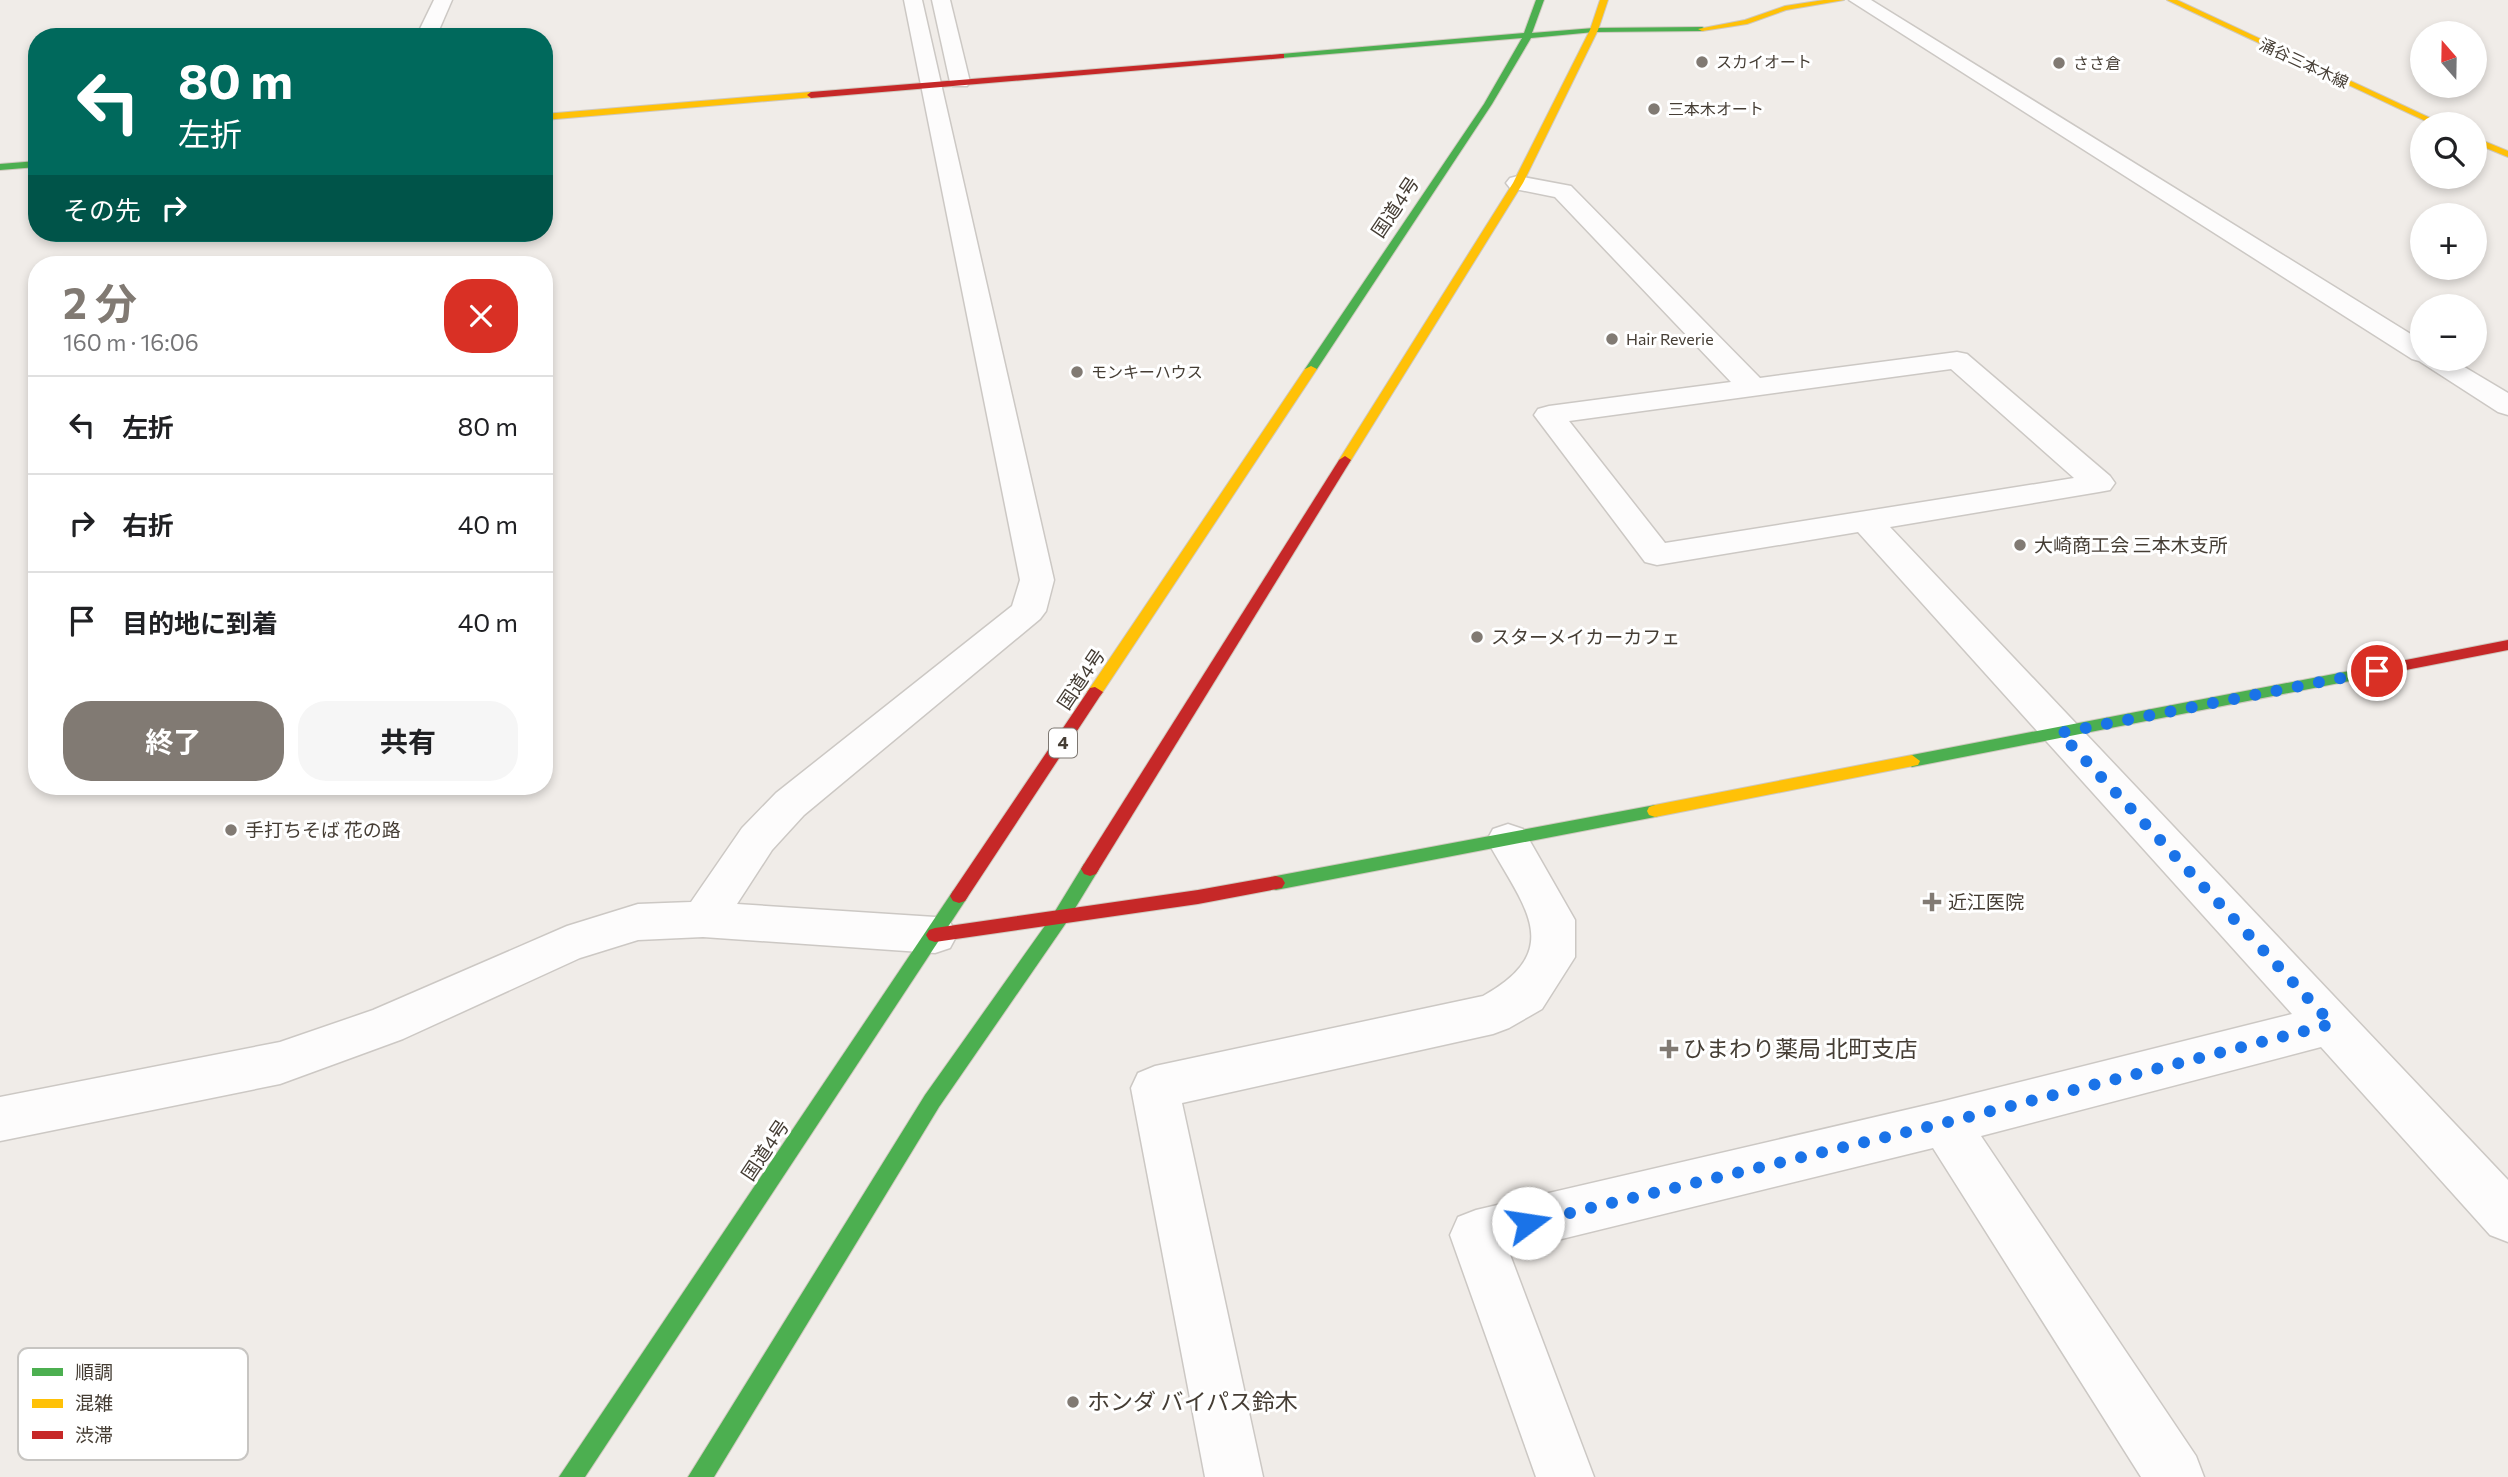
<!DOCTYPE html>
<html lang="ja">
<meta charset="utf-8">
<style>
body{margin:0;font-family:Commissioner,"Noto Sans JP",sans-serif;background:#f6f6f6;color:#202124;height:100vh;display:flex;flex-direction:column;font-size:26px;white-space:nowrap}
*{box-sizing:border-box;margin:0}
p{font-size:23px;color:#757577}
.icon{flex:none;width:38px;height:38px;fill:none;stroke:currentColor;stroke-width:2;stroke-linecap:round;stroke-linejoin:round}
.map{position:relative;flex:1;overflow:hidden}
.side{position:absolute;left:28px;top:256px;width:525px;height:539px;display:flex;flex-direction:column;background:#fff;border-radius:28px;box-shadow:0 4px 10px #0003}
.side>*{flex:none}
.hud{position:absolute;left:28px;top:28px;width:525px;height:214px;border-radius:28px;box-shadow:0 4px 10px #0003;background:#00695c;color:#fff;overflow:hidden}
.needle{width:46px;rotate:340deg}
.tools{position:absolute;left:2410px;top:21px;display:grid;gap:14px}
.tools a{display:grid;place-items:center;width:77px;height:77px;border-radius:50%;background:#fff;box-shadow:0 4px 10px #0003;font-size:35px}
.pin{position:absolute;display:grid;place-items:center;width:60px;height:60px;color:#fff;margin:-30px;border:4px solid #fff;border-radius:50%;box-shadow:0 2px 7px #0007}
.me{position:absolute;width:77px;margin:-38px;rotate:76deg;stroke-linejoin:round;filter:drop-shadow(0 0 5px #0008)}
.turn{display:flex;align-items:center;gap:24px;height:147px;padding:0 35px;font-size:32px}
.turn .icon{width:91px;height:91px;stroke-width:2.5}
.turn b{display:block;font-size:49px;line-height:60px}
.then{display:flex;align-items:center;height:66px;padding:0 35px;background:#0003;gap:14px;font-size:26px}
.round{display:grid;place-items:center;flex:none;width:74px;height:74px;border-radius:28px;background:#f6f6f6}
.head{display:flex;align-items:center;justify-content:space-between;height:119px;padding:0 35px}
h1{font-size:42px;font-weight:700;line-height:52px;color:#817a73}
.button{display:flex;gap:14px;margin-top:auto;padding:14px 35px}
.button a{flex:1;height:80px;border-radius:28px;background:#817a73;color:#fff;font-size:28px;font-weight:700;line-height:80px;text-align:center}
.button a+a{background:#f6f6f6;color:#202124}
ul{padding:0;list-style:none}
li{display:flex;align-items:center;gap:21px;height:98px;padding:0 35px;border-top:2px solid #e0e0e0}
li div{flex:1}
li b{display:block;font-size:26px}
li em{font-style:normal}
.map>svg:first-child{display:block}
</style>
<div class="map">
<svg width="2508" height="1477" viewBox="0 0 2508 1477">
<rect width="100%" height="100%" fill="#f0ece8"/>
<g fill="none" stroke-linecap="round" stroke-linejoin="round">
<defs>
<g id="street">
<path d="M434,0H452L436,37H416Z"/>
<path d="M904,0H922L1054,580L1046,611L1040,619L804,815L772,850L737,904L935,917L950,922L957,935L950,948L935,953L703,937L638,940L580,958L403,1039L280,1084L0,1141V1097L280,1042L373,1010L567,926L638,904L691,902L742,828L776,793L1012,606L1020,580Z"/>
<path d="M932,0H950L970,82L967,86H953L950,82Z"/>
<path d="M1849,0H1871L2422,341V359H2451L2508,393V415L2498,412L2419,361L2412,359Z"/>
<path d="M1518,176L1571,186L1760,378L1957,352L1967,354L2110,476L2115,483L2110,490L2099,492L1890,527L2508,1180V1242L2490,1235L2321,1047L1981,1136L2196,1456L2204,1477H2141L1933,1148L1509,1252L1594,1477H1536L1450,1235L1458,1217L1476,1210L1944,1101L2292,1014L1858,532L1657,565L1645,562L1534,415L1538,409L1549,406L1731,382L1555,197L1510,188L1506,183L1510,178ZM1951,369L2074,478L1665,543L1569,421Z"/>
<path d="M1508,824L1523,829L1575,920V957L1542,1009L1509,1028L1493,1034L1182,1103L1263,1477H1205L1131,1088L1138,1073L1155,1066L1483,996C1568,949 1522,905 1487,840L1493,829Z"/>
</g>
<g id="fast">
<path d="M1536,0H1544L1532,33L1594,28L1702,27L1706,29L1702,31L1594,32L1531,38L1492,104L1317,369L1311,372L1307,371L1305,369L1484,104L1522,38L1281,58L1277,56L1281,54L1524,33Z"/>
<path d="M37,161V167L0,170V164Z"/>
<path d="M2365,668L2373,673L2370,677L1912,767L1904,761L1912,755Z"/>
<path d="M1655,805L1661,807L1663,811L1661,815L1655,817L1276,890L1270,888L1267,883L1270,878L1276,876Z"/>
<path d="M1090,862L1096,864L1099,869L1066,923L939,1107L714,1477H688L925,1095L1054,913L1084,864Z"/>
<path d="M959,889L965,891L968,896L965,901L585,1477H559L953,891Z"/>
</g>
<g id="slow">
<path d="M1600,0H1608L1598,30L1523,183L1351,460L1349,463H1341L1339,460L1513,183L1590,30Z"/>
<path d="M1824,0H1844L1786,10L1747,24L1702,31L1698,29L1745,20L1785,6Z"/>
<path d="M2167,0H2177L2443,124H2432Z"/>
<path d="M811,92L814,93V97L544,120V114Z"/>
<path d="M2474,137L2508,151V157L2474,143Z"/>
<path d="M1311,366L1317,369L1100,696H1090L1087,692L1090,688L1305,369Z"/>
<path d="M1912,755L1920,761L1918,765L1655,817L1649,815L1647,811L1649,807L1655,805Z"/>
</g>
<g id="jam">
<path d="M1281,54H1284V58L811,98L807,95L811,92Z"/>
<path d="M1345,456L1351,460L1096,874L1090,876L1084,874L1081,869L1084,864L1339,460Z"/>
<path d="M2508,640V650L2365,678L2357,673L2365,668Z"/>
<path d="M1095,687L1103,692L1100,696L965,901L959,903L953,901L950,896L953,891L1090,688Z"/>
<path d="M1276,876L1282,878L1285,883L1282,888L1198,904L935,942L929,940L926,935L929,930L935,928L1198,890Z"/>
</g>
</defs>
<use href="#street" stroke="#ccc8c4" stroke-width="3"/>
<use href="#fast" stroke="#cfc9bf" stroke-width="2"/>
<use href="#slow" stroke="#cfc9bf" stroke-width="2"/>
<use href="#jam" stroke="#cfc9bf" stroke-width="2"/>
<use href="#street" fill="#fdfcfc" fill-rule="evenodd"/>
<use href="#fast" fill="#4caf50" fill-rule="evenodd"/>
<use href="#slow" fill="#ffc107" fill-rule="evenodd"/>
<use href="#jam" fill="#c62828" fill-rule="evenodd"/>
</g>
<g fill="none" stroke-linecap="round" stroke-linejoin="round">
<path stroke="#1a73e8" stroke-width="12" stroke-dasharray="0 21.6" d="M1528,1223L1944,1123L2332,1024L2060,733L2377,671"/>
</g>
<g fill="#817a73" stroke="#fff" stroke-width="2.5">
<circle cx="1702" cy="62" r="7"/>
<circle cx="2059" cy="63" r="7"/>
<circle cx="1654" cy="109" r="7"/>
<circle cx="1612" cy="339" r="7"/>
<circle cx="1077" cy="372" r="7"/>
<circle cx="2020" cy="545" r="7"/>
<circle cx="1477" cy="637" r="7"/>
<circle cx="231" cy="830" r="7"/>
<path d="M1928.5 891.5h7v7h7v7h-7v7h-7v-7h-7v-7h7z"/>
<path d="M1665.5 1038.5h7v7h7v7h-7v7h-7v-7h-7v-7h7z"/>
<circle cx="1073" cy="1402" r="7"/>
</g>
<g text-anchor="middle" stroke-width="6" stroke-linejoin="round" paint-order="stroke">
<g font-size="16" fill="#453d34" stroke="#fff" text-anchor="start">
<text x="1716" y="68">スカイオート</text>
<text x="2073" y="69">ささ倉</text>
<text x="1668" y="115">三本木オート</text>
<text x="1626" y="345">Hair Reverie</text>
<text x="1091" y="378">モンキーハウス</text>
</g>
<g font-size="16" fill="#453d34" stroke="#fff">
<text transform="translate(2304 63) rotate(25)" y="6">涌谷三本木線</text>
</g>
<rect fill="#fff" stroke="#7d7771" stroke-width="2" x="1049" y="728.5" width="28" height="29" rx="5"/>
<g font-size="18" font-weight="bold" fill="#453d34">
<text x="1063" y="749">4</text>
</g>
<g font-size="19" fill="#453d34" stroke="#fff">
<text transform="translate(1395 207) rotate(-56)" y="7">国道4号</text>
<text transform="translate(1081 679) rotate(-56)" y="7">国道4号</text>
<text transform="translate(765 1150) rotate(-56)" y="7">国道4号</text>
</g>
<g font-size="19" fill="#453d34" stroke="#fff" text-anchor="start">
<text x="2034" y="552">大崎商工会 三本木支所</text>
<text x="1491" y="644">スターメイカーカフェ</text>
<text x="245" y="837">手打ちそば 花の路</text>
<text x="1948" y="909">近江医院</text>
</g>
<g font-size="23" fill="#453d34" stroke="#fff" text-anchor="start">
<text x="1683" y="1057">ひまわり薬局 北町支店</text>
<text x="1087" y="1410">ホンダ バイパス鈴木</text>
</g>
</g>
<rect x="18" y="1348" width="230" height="112" rx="10" fill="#fff" stroke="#c7c5c2" stroke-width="2"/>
<rect x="32" y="1368" width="31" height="8" fill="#4caf50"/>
<rect x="32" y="1399" width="31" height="9" fill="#ffc107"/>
<rect x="32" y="1431" width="31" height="8" fill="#c62828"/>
<g font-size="19" fill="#453d34">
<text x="75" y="1379">順調</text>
<text x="75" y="1410">混雑</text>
<text x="75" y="1442">渋滞</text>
</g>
</svg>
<div class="tools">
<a><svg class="needle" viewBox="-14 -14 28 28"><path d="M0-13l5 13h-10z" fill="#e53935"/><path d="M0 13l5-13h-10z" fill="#757577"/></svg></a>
<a><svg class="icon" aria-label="search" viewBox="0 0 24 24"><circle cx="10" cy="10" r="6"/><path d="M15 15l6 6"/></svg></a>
<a>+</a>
<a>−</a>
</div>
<div class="pin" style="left:2377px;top:671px;background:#d93025"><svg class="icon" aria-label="arrive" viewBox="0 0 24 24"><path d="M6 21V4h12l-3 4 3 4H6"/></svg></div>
<svg class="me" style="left:1528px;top:1223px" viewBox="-20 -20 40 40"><circle r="19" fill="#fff"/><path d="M0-13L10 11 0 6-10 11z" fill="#1a73e8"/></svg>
<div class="hud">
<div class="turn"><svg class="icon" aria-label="left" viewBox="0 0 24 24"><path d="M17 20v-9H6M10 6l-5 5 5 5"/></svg><div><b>80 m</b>左折</div></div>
<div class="then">その先<svg class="icon" aria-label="right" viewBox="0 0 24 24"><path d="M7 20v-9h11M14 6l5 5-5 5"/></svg></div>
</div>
<section class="side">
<div class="head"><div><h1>2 分</h1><p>160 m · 16:06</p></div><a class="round" style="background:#d93025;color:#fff"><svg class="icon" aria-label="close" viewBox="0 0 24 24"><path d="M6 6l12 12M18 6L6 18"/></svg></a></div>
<ul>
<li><svg class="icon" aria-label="left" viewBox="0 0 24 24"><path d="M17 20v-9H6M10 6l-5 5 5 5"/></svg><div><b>左折</b></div><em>80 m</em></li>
<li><svg class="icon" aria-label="right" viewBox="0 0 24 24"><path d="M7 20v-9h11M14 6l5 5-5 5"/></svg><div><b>右折</b></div><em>40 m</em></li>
<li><svg class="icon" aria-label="arrive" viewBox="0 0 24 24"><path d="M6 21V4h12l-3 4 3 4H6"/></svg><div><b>目的地に到着</b></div><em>40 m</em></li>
</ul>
<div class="button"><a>終了</a><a>共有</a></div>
</section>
</div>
